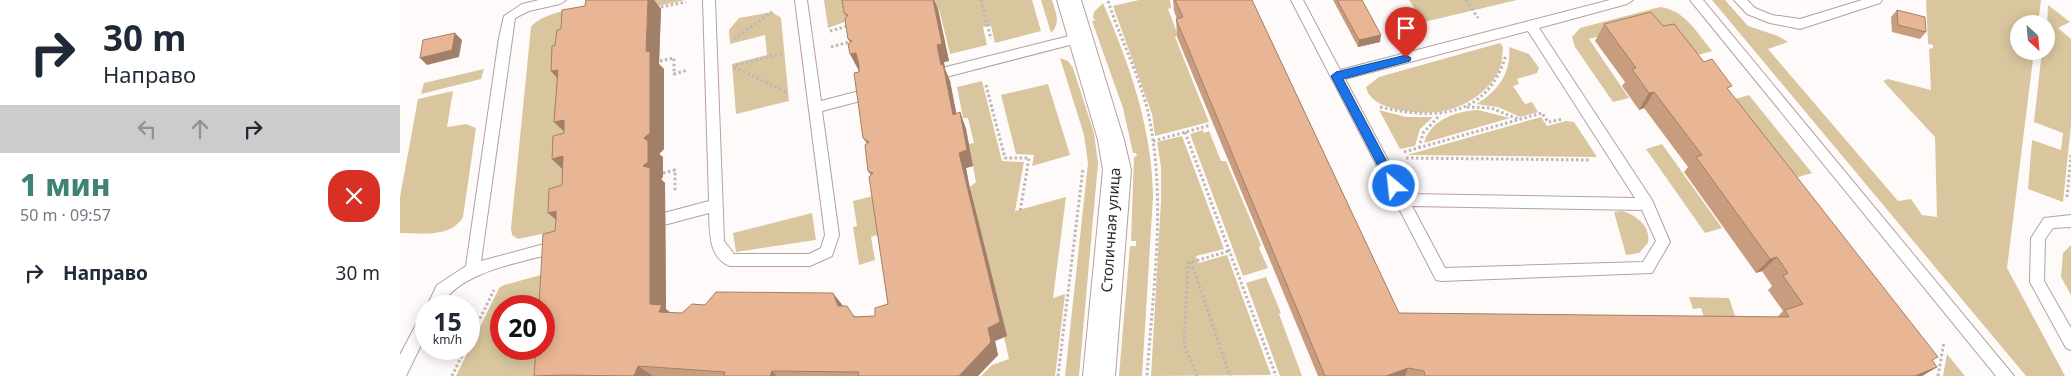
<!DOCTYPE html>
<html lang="ru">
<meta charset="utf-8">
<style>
body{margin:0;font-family:"Noto Sans",sans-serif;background:#f2f2f3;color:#1f2937;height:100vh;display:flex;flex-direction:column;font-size:19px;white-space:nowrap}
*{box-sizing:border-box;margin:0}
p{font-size:16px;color:#747a83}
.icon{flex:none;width:28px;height:28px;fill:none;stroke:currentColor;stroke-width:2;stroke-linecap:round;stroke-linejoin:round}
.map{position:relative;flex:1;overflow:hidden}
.drawer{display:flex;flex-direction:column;background:#fff;width:400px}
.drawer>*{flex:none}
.hud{background:#fff;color:#1f2937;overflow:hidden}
.needle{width:32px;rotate:154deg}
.buttons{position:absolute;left:1610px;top:15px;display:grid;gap:10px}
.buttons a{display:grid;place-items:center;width:45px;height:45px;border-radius:50%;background:#fff;box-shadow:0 2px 12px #0003;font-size:25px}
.speed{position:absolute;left:15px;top:295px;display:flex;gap:10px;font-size:25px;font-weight:700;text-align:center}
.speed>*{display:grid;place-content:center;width:65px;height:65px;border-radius:50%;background:#fff;box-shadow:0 2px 12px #0003;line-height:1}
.speed small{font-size:12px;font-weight:400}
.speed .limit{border:8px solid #d22;background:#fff;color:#111}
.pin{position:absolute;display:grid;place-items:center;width:42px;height:42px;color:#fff;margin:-51px -21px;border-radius:50% 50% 50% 0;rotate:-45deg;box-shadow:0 0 5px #0007}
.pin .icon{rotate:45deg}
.me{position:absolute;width:55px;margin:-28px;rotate:332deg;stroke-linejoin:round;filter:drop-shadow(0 0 4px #0008)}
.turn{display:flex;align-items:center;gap:18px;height:105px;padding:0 20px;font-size:22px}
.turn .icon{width:65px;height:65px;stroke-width:2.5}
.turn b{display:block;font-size:35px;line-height:42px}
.lanes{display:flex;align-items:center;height:48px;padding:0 20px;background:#0003;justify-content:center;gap:25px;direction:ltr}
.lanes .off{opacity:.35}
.round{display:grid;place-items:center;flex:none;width:52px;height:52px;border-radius:20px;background:#f2f2f3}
.head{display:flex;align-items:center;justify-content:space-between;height:85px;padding:0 20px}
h1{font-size:30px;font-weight:800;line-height:38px;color:#408376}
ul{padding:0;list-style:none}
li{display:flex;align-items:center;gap:15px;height:70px;padding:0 20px}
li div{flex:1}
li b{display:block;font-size:19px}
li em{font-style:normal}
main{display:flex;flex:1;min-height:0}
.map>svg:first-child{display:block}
</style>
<main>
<section class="drawer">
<div class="hud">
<div class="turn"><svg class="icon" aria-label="right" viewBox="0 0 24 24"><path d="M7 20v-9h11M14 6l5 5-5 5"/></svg><div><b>30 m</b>Направо</div></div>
<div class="lanes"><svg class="icon off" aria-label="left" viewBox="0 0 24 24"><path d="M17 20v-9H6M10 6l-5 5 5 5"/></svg><svg class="icon off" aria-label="ahead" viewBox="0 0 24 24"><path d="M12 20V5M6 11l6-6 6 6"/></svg><svg class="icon" aria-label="right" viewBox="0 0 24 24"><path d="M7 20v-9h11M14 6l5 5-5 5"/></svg></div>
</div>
<div class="head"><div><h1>1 мин</h1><p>50 m · 09:57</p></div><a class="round" style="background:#d93025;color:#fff"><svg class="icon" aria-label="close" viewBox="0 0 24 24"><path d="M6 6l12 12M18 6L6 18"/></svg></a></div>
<ul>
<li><svg class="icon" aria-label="right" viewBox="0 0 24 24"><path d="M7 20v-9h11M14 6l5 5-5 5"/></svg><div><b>Направо</b></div><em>30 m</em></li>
</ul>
</section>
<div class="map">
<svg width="1671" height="376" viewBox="0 0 1671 376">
<rect width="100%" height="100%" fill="#fffafa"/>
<g fill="#d9c69e" fill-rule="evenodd">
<path d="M218,0H285L244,9L164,179L157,216L156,231L118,239L112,235L111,228L131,27C143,10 197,5 218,0Z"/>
<path d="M424,0H447L450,20L428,28Z"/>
<path d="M532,0H632L641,31L595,43L591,26L583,27L587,45L550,54L539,9L534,10Z"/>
<path d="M641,0H652C656,13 661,23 651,33Z"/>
<path d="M739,0H770L771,8L768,9L778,35L775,37L809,122L755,136L752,114L713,6Z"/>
<path d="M1009,0H1117L1024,22Z"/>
<path d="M1312,0H1325L1348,26L1378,36L1388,42L1368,49L1498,201L1511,199L1522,215L1537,217L1535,137L1483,81L1488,79L1531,90L1529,49L1533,48V45L1528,44L1526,0H1641L1638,24H1619V51H1634L1607,268L1665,376H1626Z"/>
<path d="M703,3C730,66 752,128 753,197L742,376H719L730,246H736V241H731L734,157L737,156L736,153H733L723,108L692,21L696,20L693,18L694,12Z"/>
<path d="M1648,5L1670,22L1658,28L1671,39V125L1663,202L1628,189L1632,140L1661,150L1663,133L1634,122L1642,51H1646Z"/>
<path d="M1260,7C1285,10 1297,33 1312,51L1287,58L1243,24L1189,39L1229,98L1213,102L1175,47L1172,37L1180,28Z"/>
<path d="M372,12L381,18L389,101L336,114L332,64L367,55L365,35L330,44L329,30L339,18Z"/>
<path d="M1100,43L1103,47C1102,55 1103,62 1099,70C1089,93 1062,109 1038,112C1019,114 970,111 966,87L979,77Z"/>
<path d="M1109,47L1129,54L1139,68L1137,73L1117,79L1119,84L1113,86L1125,104L1132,102L1138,112L1120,117L1098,107L1076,104C1097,93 1112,72 1109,47Z"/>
<path d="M660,58L668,61L673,68L694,133L698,163L679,376H665L688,163L684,135Z"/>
<path d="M84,69L81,79L21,94L24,83Z"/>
<path d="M582,81L602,161L624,162L615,211L666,197L653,298L665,294L655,376H581L592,365L609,359L570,187L576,182L569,144L574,143L568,118H563L557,87Z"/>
<path d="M648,84L670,155L632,166L634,155L616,154L601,95Z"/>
<path d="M53,91L47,127L66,124L76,128L63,217C51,238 21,233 0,233V197L18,99Z"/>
<path d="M1349,95L1412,173L1382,182L1321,103Z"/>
<path d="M979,110L1006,117H1033L1020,129L1015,146L1000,149Z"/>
<path d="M1078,110L1110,118L1024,143C1030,120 1056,111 1078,110Z"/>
<path d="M1141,117L1147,126L1166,121L1174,122L1197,157L1007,155Z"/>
<path d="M803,130L804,133L809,131L821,161H826L861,245L859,248L868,268L843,276L790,134Z"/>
<path d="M782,136L824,249L796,256L798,263L827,255L871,375L751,376L761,201V167L757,142Z"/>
<path d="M1262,144L1322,228L1305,233L1246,149Z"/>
<path d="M477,195L482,233L471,237L475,260L459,265L453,227L457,226L453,201Z"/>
<path d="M1222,211C1236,215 1251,226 1248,243L1239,253L1226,255L1214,212Z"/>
<path d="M412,213L416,240L336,252L333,233Z"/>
<path d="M1671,245V295L1661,277L1663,253Z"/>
<path d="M159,270L152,376H56L99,288L104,285ZM101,306H144V349H101Z"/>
<path d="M866,277L881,313L879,314L902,376H880L846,283Z"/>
<path d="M1289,297L1329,298L1338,324H1306L1301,308L1293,309Z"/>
<path d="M1547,354L1565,376H1543Z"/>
</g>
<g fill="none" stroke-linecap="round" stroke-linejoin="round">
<defs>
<g id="service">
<path d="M139,0H166L160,4L129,11L115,18L81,261L159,240L164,242L166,246L164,250L159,252C123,262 59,271 41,306H27L37,285L66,266L99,38L104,16L122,4Z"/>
<path d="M303,0H315L324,241L334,254H409L421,248L425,235L395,0H407L421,101L463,90L469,95L468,99L422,111L439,235L432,256L410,266H330C308,258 310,231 309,213L264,225L259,223L257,219L259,215L264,213L309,201Z"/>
<path d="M891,0H903L940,70L1210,0H1233L1227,4L1139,28L1252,200L1270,242L1252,273L1041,281L1036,280ZM1128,31L1235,198L1006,194L945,79ZM1012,206L1242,210L1256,241L1243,262L1045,268Z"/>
<path d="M1290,0H1303L1614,376H1596Z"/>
<path d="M1334,0H1347L1355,8L1372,15L1400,19L1462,0H1482L1480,3L1400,29L1370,23L1347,14Z"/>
<path d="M681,33L687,38L685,41L546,77L540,72L546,67Z"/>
<path d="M1671,215V227L1653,228L1645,239L1644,281L1671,328V350L1666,348L1630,282L1631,238L1644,218Z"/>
<path d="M26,313V335L6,376H0V355L21,315Z"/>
</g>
<path id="minor" d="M657,0H681L724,140L731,170L715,376H683L703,170L698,140Z"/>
</defs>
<use href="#service" stroke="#b5a09e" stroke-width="2"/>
<use href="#minor" stroke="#b5a09e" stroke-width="2"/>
<g stroke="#bdb7b6" stroke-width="3" stroke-dasharray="2.5 2.5" stroke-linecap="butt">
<path d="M581,0L591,39"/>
<path d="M1066,0L1078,18"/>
<path d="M708,1C720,38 739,74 748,112C767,199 753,288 747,376"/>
<path d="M256,8L286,2"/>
<path d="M430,31L448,26"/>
<path d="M334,39L372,12"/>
<path d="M431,47L453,41"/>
<path d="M260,61L274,58V74L288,70"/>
<path d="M336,65L384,53"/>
<path d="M334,67L388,93"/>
<path d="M586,85L605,158H629L620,212"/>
<path d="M980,107C1036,120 1087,118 1106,55"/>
<path d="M1067,107L1091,108L1118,119"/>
<path d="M785,132L876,376"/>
<path d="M753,141L811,125"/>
<path d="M1019,148L1023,133L1040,115"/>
<path d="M1004,152L1142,113L1148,122L1163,119"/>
<path d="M1006,158L1190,160"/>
<path d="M263,173L275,170V191"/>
<path d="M1667,197L1671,155"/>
<path d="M791,262L830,376"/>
<path d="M69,341L94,290"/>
<path d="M52,376L65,349"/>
<path d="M658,376L683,168"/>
<path d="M797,376L784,345L788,263L829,251"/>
<path d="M1538,376L1544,342"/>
</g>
<use href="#service" fill="#fff" fill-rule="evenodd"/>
<use href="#minor" fill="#fff" fill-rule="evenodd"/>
</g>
<g fill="#c89d7f">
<path d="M186,0H254L261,9L259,64L264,69V149L259,154L263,157V177L261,179L265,183L266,309L271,313H282L443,306L456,317L475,316L488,304L471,176L468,171L467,144L463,138L459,72L450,43L448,39L446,17L444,13L538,9L549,61L544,62L545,69L550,81L556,114L560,112L566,129L573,166L566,168L569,184L607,336L595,341L598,355L578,376H134L162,185V169L152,159L164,131L154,122L157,78L151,71L155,45L161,29L185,6Z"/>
<path d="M773,0H852L999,313L1377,317L1383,311L1368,290L1372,286L1362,271L1356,273L1284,172L1288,167L1244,108L1239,110L1222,86L1225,82L1195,41L1204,24L1263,26L1304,62L1329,91L1537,367L1522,376H918L777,37L776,19H777L774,11Z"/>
<path d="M933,0H962L980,42L958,47Z"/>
<path d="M1497,10L1526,32L1520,39L1492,32L1491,17Z"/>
</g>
<g fill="#a27f68">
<path d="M248,0H254L261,9L259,64L264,69V149L259,154L263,157V177L261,179L265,183L266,309L278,319L275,325L250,304L243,166Z"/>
<path d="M533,0H534L538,9L549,61L544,62L545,69L550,81L560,131L553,115L545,76L541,65L537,45L542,44Z"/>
<path d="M55,33L62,40L59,57L27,65L20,58Z"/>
<path d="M981,35L980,42L958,47L959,40Z"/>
<path d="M456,53L465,70L459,71L450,54Z"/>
<path d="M158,70L167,88L151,71Z"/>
<path d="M1254,92L1244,108L1239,110L1249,93Z"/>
<path d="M560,112L566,129L573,166L566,168L569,184L607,336L595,341L598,355L578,376H559L588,328L559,153Z"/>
<path d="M164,120L171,138L154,122Z"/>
<path d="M163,156L169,175L152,159Z"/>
<path d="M156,211L166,228L148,213Z"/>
<path d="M1377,257L1362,271L1356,273L1370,259Z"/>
<path d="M433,293L444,307L438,306Z"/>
<path d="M238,366L253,376H234Z"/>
<path d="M1537,367L1522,376H1515Z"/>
<path d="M1008,368L1005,376H986Z"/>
<path d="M372,371L377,376H370Z"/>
</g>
<g fill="#e8b694" stroke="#a27f68">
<path d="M186,0H248L246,51L250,52V133L244,138L248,141V162L243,166L250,168V304L262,305L259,312L282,313L292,304L305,305L316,292L433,293L438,306H447L454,317L475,316V308L488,304L469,177L473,173L468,171L465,145L469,142L463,138L454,73L459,72V65L456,53L450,54L448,44L452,41L448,39L445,19L448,15L444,13L442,0H533L542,44L537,45L541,65L543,64L553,115L560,112L567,150L559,153L600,322L588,328L591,342L559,376H458L459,372L372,371L370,376H324L325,372L238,366L234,376L162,375L134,376L136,349H144V306H139L143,234L155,231L156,219V211L148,213L149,189L162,185L163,156L152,159L153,136L164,133V120L154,122L158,70L151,71L152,46L155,45L157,30L161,29L162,10L185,6Z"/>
<path d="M775,0H852L999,313L1389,317L1385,310L1403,304L1383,276L1388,273L1377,257L1370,259L1296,157L1302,155L1254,92L1249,93L1232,69L1236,68L1204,24L1251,12L1263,26L1274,24L1304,62L1312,59L1332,86L1327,88L1538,357L1532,360L1537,367L1515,376H1025L1024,371L1008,368L986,376H925L776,19L783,17Z"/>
<path d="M937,0H962L981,35L959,40Z"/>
<path d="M1497,10L1525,17L1526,32L1498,25Z"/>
<path d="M55,33L52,50L20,58L23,40Z"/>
</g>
<path fill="#1a73e8" stroke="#114b97" d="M1006,55L1011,58L1010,61L943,79L1000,186L994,191L990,189L931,76L936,72Z"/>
<g text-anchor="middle" stroke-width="4" stroke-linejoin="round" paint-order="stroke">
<g font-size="15" fill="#342c2b" stroke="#fff">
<text transform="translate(711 230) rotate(-86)" y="5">Столичная улица</text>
</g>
</g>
</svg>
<div class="buttons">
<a><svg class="needle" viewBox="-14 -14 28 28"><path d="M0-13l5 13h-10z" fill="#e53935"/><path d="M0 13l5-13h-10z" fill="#747a83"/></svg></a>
</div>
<div class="speed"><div>15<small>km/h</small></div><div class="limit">20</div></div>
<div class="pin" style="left:1006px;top:58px;background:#d93025"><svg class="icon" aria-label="arrive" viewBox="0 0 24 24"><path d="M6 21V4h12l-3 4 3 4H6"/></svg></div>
<svg class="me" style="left:994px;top:186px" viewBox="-20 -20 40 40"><circle r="17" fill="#1a73e8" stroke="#fff" stroke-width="3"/><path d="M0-11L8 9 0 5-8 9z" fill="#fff"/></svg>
</div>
</main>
